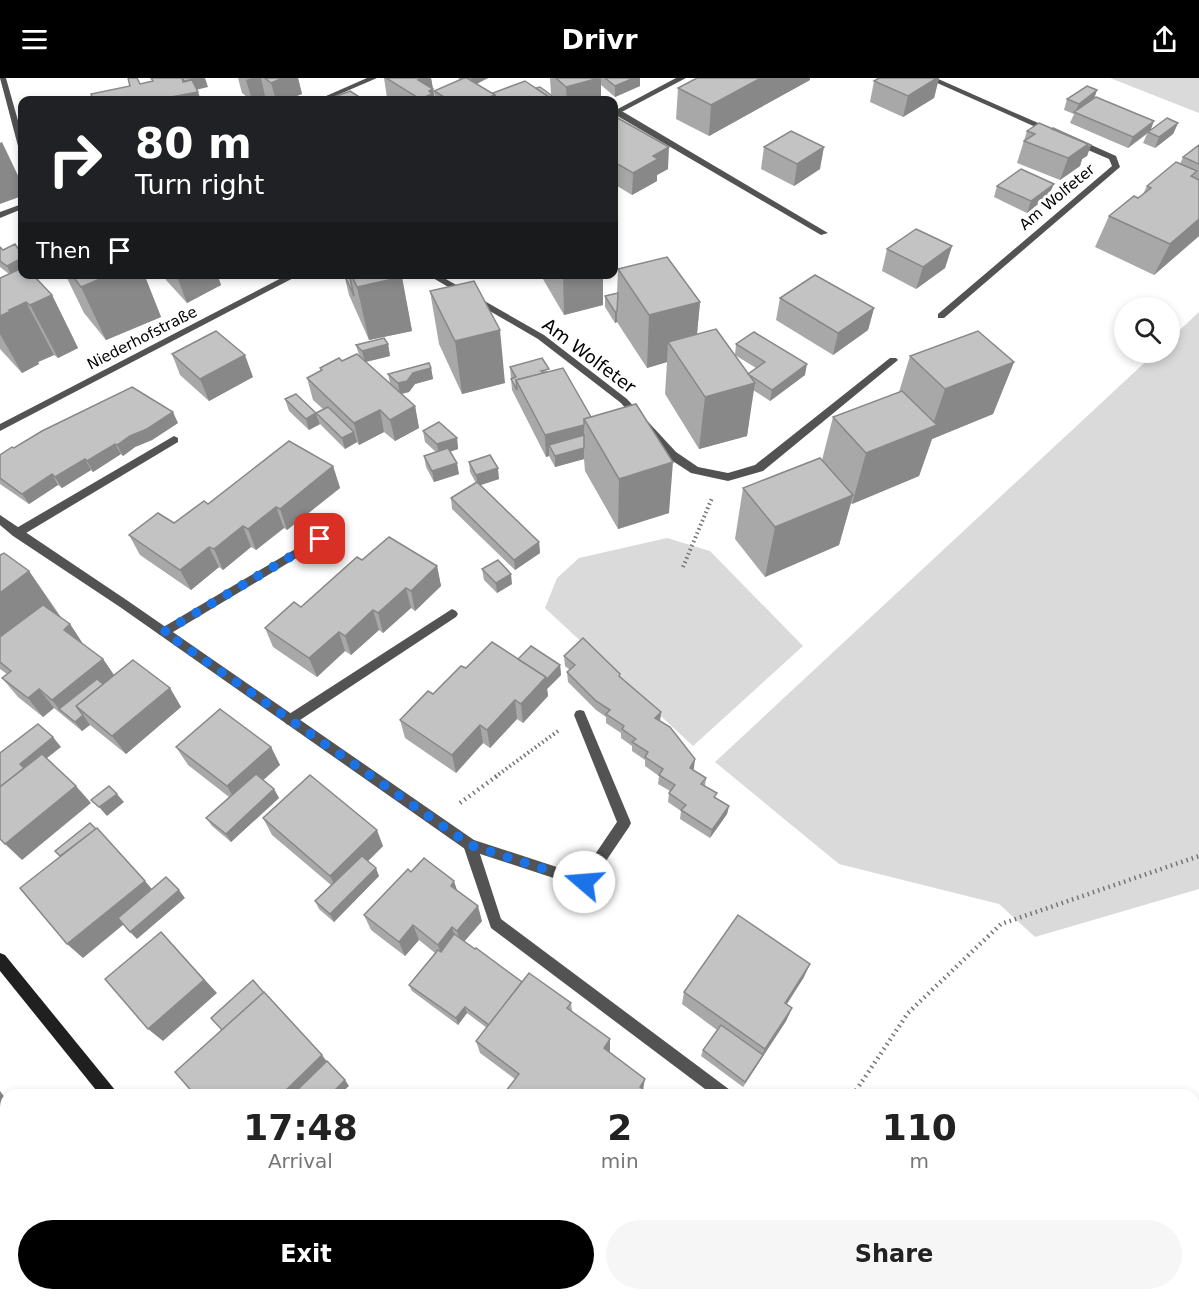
<!DOCTYPE html>
<meta charset="utf-8">
<style>
body{margin:0;font-family:"DejaVu Sans",sans-serif;background:#f6f6f6;color:#222;height:100vh;display:flex;flex-direction:column;font-size:22px;white-space:nowrap}
*{box-sizing:border-box;margin:0}
p{font-size:20px;color:#767676}
.icon{flex:none;width:33px;height:33px;fill:none;stroke:currentColor;stroke-width:2;stroke-linecap:round;stroke-linejoin:round}
.map{position:relative;flex:1;overflow:hidden}
.panel{position:absolute;left:0px;top:1011px;width:1200px;height:212px;display:flex;flex-direction:column;background:#fff;border-radius:18px 18px 0 0;box-shadow:0 3px 9px #0003}
.panel>*{flex:none}
.top-card{position:absolute;left:18px;top:18px;width:600px;height:183px;border-radius:12px;box-shadow:0 3px 9px #0003;background:#202124;color:#fff;overflow:hidden}
.buttons{position:absolute;left:1114px;top:219px;display:grid;gap:12px}
.buttons a{display:grid;place-items:center;width:66px;height:66px;border-radius:50%;background:#fff;box-shadow:0 3px 9px #0003;font-size:30px}
.pin{position:absolute;display:grid;place-items:center;width:51px;height:51px;color:#fff;margin:-26px;border-radius:12px;box-shadow:0 3px 9px #0006}
.me{position:absolute;width:66px;margin:-33px;rotate:288deg;stroke-linejoin:round;filter:drop-shadow(0 0 4px #0008)}
.turn{display:flex;align-items:center;gap:21px;height:126px;padding:0 18px;font-size:27px}
.turn .icon{width:78px;height:78px;stroke-width:2.5}
.turn b{display:block;font-size:42px;line-height:51px}
.then{display:flex;align-items:center;height:57px;padding:0 18px;background:#0003;gap:12px;font-size:22px}
.eta{display:flex;justify-content:space-evenly;align-items:center;height:102px;text-align:center}
.eta b{font-size:36px;font-weight:700;line-height:42px}
.button{display:flex;gap:12px;margin-top:auto;padding:12px 18px}
.button a{flex:1;height:69px;border-radius:36px;background:#000;color:#fff;font-size:24px;font-weight:700;line-height:69px;text-align:center}
.button a+a{background:#f6f6f6;color:#222}
header{display:flex;justify-content:space-between;align-items:center;height:78px;padding:0 18px;background:#000;color:#fff;font-size:27px;font-weight:700}
.map>svg:first-child{display:block}
</style>
<header><svg class="icon" aria-label="menu" viewBox="0 0 24 24"><path d="M4 6h16M4 12h16M4 18h16"/></svg>Drivr<svg class="icon" aria-label="share" viewBox="0 0 24 24"><path d="M12 15V3M7 8l5-5 5 5M5 13v7h14v-7"/></svg></header>
<div class="map">
<svg width="1199" height="1222" viewBox="0 0 1199 1222">
<rect width="100%" height="100%" fill="#fff"/>
<g fill="#dadada">
<path d="M1110,0H1199V35Z"/>
<path d="M1199,234V811L1035,859L999,826L839,786L715,684L1155,275L1170,274V261Z"/>
<path d="M667,460L710,473L803,568L693,668L545,530L557,500L579,480Z"/>
</g>
<g fill="none" stroke-linecap="round" stroke-linejoin="round">
<g stroke="#757575" stroke-width="4" stroke-dasharray="1.5 3" stroke-linecap="butt">
<path d="M683,489L712,420"/>
<path d="M495,699L558,653"/>
</g>
<g stroke="#757575" stroke-width="4.5" stroke-dasharray="1.5 4" stroke-linecap="butt">
<path d="M460,725L497,698"/>
<path d="M853,1017L908,935L1001,846L1199,778"/>
<path d="M717,1222L721,1216"/>
</g>
<g fill="#535353" fill-rule="evenodd">
<path d="M614,32H620L828,155L821,157L614,36Z"/>
<path d="M174,358L178,360V364L21,458H13L12,455L13,452Z"/>
<path d="M319,457L324,461L323,464L168,557H160L158,554L160,551Z"/>
<path d="M452,531L456,533L458,536L456,539L294,646L290,647L286,646L284,642L286,638Z"/>
<path d="M470,761L475,763L477,767L501,841L730,1012L733,1017H713L491,850L463,767L465,763Z"/>
</g>
<g fill="#535353" fill-rule="evenodd">
<path d="M0,0H6L22,57V70L18,68Z"/>
<path d="M367,0H377L326,22H317Z"/>
<path d="M676,0H686L614,38V33Z"/>
<path d="M926,0H936L1054,52L1047,54Z"/>
<path d="M1074,62H1080L1116,78L1120,89L944,240H938V236L1112,88L1109,81L1074,66Z"/>
<path d="M22,126V131L0,140V134Z"/>
<path d="M289,196H301L0,353V346Z"/>
<path d="M426,196H437L544,257L627,321L676,374L698,389L728,395L755,387L890,280H896L898,282L763,393L728,403L691,395L668,380L621,325L538,261Z"/>
<path d="M0,437L128,523L474,762L581,797L617,744L574,637L576,633L580,632L584,633L631,745L629,749L589,808L584,810L465,771L120,529L13,458L0,447Z"/>
</g>
<g fill="#202020" fill-rule="evenodd">
<path d="M0,875L5,877L115,1012L118,1017H100L0,893Z"/>
<path d="M266,1216H285L287,1222H268Z"/>
</g>
</g>
<g fill="#a8a8a8">
<path d="M238,0H298L302,16L286,22H272L265,18L251,22L242,15Z"/>
<path d="M384,0H431L435,22H391L387,20Z"/>
<path d="M458,0H488L477,6L493,15L555,22H435L434,13L460,2Z"/>
<path d="M550,0H640V8L615,19L601,7V21L596,22H558L551,16Z"/>
<path d="M879,0H939L934,20L903,39L870,24L874,3Z"/>
<path d="M810,2L709,58L676,41L678,10Z"/>
<path d="M1097,12L1094,21L1150,53L1178,45L1173,56L1155,70L1143,65L1147,56L1128,70L1070,45L1074,36L1064,32L1067,21Z"/>
<path d="M614,41L668,91L657,97V103L632,117L614,106Z"/>
<path d="M1027,53L1091,67L1087,78L1082,81L1080,88L1060,102L1017,85Z"/>
<path d="M1199,67V158L1154,197L1095,169L1109,138L1138,120L1143,116L1147,108L1180,86L1183,79Z"/>
<path d="M764,69L820,91L794,108L761,91Z"/>
<path d="M997,108L1049,117L1027,135L994,119Z"/>
<path d="M952,168L945,190L916,211L882,193L887,171Z"/>
<path d="M0,169L22,196L52,217L78,270L58,280L54,277L38,284L39,286L22,295L0,271V200L9,196L0,189Z"/>
<path d="M618,191L700,224L697,256L748,296L756,290L735,277L736,266L805,297L770,323L753,312L747,358L699,371L665,316L667,284L647,290L617,244L615,245L605,229V218L617,215Z"/>
<path d="M65,196H144L161,239L106,262L84,235Z"/>
<path d="M164,196H217L221,207L187,225L166,202Z"/>
<path d="M344,196H401L412,253L369,262L349,217Z"/>
<path d="M540,196H603V227L564,237Z"/>
<path d="M430,213L505,305L462,316L439,266Z"/>
<path d="M780,220L874,230L868,252L833,277L776,242Z"/>
<path d="M388,266L390,278L366,284L390,305L388,296L431,290L433,301L415,306L409,314L402,316L415,328L419,350L395,363L384,354L359,367L357,364L345,371L320,346L316,335L323,331L313,322L307,300L321,293L320,290L342,283L359,277L356,267Z"/>
<path d="M172,276L253,299L209,323L180,297Z"/>
<path d="M910,278L1014,284L993,336L932,361L919,398L852,426L851,425L839,467L765,499L735,461L743,410L822,382L833,339L899,314Z"/>
<path d="M510,289L549,293L591,339L669,435L618,451L585,393L584,381L555,389L549,378L546,379L512,312Z"/>
<path d="M285,321L320,346L309,352L289,333Z"/>
<path d="M178,345L152,362L135,369L123,378L121,376L93,394L91,392L62,410L58,407L29,426L0,406V377L14,370Z"/>
<path d="M423,353L457,360L458,371L450,374L459,396L434,404L426,389L424,378L436,374L425,364Z"/>
<path d="M469,384L499,401L480,407L539,464L540,475L515,492L452,431L451,420L476,405L470,394Z"/>
<path d="M333,388L340,410L287,452L284,450L256,472L251,469L223,492L219,489L191,512L140,477L129,457L174,445L208,426Z"/>
<path d="M0,477L29,493L61,539L70,546L83,566L103,581L114,597L170,610L181,629L126,676L90,647L82,653L54,630L43,639L18,619L2,600L7,596L0,591Z"/>
<path d="M362,482L437,488L441,508L415,533L411,530L383,555L379,552L351,577L345,573L317,599L273,569L265,550L301,529Z"/>
<path d="M482,491L512,506L497,515L484,502Z"/>
<path d="M564,578L620,596V599L661,634L660,643L694,690L693,692L706,700L705,708L716,720L729,728L727,736L710,760L680,741L681,733L668,724L669,715L670,713L658,706L659,698L645,688V682L632,673V668L621,660V655L606,645V639L596,632L568,604L567,594L570,592L565,588Z"/>
<path d="M518,581L560,587L561,597L547,611L548,618L523,645L517,641L490,670L483,665L456,695L405,660L400,642L466,590Z"/>
<path d="M176,669H271L280,687L263,702L274,711L279,720L231,764L212,748L206,740L229,719L188,687Z"/>
<path d="M263,740L383,768L368,783L379,798L334,844L319,831L315,823L331,807L272,757Z"/>
<path d="M411,794L457,812L482,843L464,864L522,904L571,925L572,933L610,973L609,974L515,1001L480,975L476,963L487,950L467,935L458,947L412,913L409,907L435,875L419,862L405,878L371,852L364,837Z"/>
<path d="M804,899L787,926L792,930L786,943L743,1009L701,978L703,972L717,952L682,926L684,914Z"/>
<path d="M639,1216H649L646,1222Z"/>
</g>
<g fill="#888">
<path d="M198,0H205L208,9L187,14L184,3Z"/>
<path d="M251,0H261L265,18L252,22L246,2Z"/>
<path d="M283,0H298L302,16L286,22H276L271,5Z"/>
<path d="M423,0H431L435,22H420L418,2Z"/>
<path d="M471,0H488L472,8Z"/>
<path d="M601,0V21L596,22H567L566,9Z"/>
<path d="M634,0H640V8L615,19V8Z"/>
<path d="M761,0H810V2L709,58L711,27Z"/>
<path d="M937,0H939L934,20L903,39L908,18Z"/>
<path d="M1097,12L1093,23L1075,34L1079,26Z"/>
<path d="M198,14L201,22H155Z"/>
<path d="M495,17L496,22H482Z"/>
<path d="M1154,43L1150,54H1148L1128,70L1133,59Z"/>
<path d="M1178,45L1173,56L1155,70L1159,59Z"/>
<path d="M2,64L22,106V118L0,126V65Z"/>
<path d="M1088,66L1091,67L1087,78L1082,81L1080,88L1060,102L1068,80Z"/>
<path d="M669,69L668,91L657,97V103L632,117L633,95L653,78Z"/>
<path d="M824,69L820,91L794,108L797,86Z"/>
<path d="M1054,106L1049,117L1027,135L1031,123Z"/>
<path d="M1199,141V158L1154,197L1170,166Z"/>
<path d="M952,168L945,190L916,211L923,189Z"/>
<path d="M22,180V194L12,199L7,188Z"/>
<path d="M112,196H144L161,239L106,262L81,209Z"/>
<path d="M176,196H217L221,207L187,225Z"/>
<path d="M563,196H603V227L564,237Z"/>
<path d="M402,199L412,253L369,262L357,209Z"/>
<path d="M52,217L78,270L58,280L30,227Z"/>
<path d="M26,224L54,277L38,284L39,286L22,295L0,256V238L9,232Z"/>
<path d="M700,224L695,277L668,264L667,284L647,290L649,237Z"/>
<path d="M874,230L868,252L833,277L838,255Z"/>
<path d="M617,233V244L615,245V234Z"/>
<path d="M500,252L505,305L462,316L455,263Z"/>
<path d="M388,266L390,278L365,284L362,273Z"/>
<path d="M245,277L253,299L209,323L200,301Z"/>
<path d="M1014,284L993,336L932,361L919,398L852,426L866,375L932,349L945,311Z"/>
<path d="M807,286L805,297L770,323L772,312Z"/>
<path d="M431,290L433,301L415,306L409,314L400,316L398,305L413,295Z"/>
<path d="M755,305L747,358L699,371L705,319Z"/>
<path d="M415,328L419,350L395,363L390,342Z"/>
<path d="M380,332L384,354L359,367L354,345Z"/>
<path d="M173,334L178,345L152,362L135,369L123,378L117,367L130,358Z"/>
<path d="M316,335L320,346L309,352L306,341Z"/>
<path d="M584,347V368L549,367V378L546,379L545,357Z"/>
<path d="M354,354L357,364L345,371L342,360Z"/>
<path d="M457,360L458,371L439,377L437,366Z"/>
<path d="M115,366L121,376L93,394L87,383Z"/>
<path d="M584,370V381L555,389V378Z"/>
<path d="M85,381L91,392L62,410L55,399Z"/>
<path d="M673,384L669,435L618,451L619,401Z"/>
<path d="M457,385L459,396L434,404L432,393Z"/>
<path d="M333,388L340,410L287,452L280,431Z"/>
<path d="M498,390L499,401L478,408L476,397Z"/>
<path d="M52,396L58,407L29,426L22,416Z"/>
<path d="M853,417L839,467L765,499L775,449Z"/>
<path d="M276,429L284,450L256,472L248,451Z"/>
<path d="M243,448L251,469L223,492L214,471Z"/>
<path d="M539,464L540,475L515,492L514,482Z"/>
<path d="M209,469L219,489L191,512L180,492Z"/>
<path d="M437,488L441,508L415,533L411,513Z"/>
<path d="M29,493L62,542L0,577V515Z"/>
<path d="M511,496L512,506L497,515L496,505Z"/>
<path d="M406,510L411,530L383,555L378,535Z"/>
<path d="M373,532L379,552L351,577L345,558Z"/>
<path d="M70,546L83,566L64,552Z"/>
<path d="M339,554L345,573L317,599L309,580Z"/>
<path d="M103,581L116,600L59,631L52,622Z"/>
<path d="M560,587L561,597L547,611L548,618L523,645L521,626L546,599Z"/>
<path d="M170,610L181,629L126,676L112,658Z"/>
<path d="M39,611L54,630L43,639L28,620Z"/>
<path d="M515,622L517,641L490,670L487,652Z"/>
<path d="M661,634L660,643L655,640Z"/>
<path d="M83,637L90,647L82,653L75,644Z"/>
<path d="M480,647L483,665L456,695L452,677Z"/>
<path d="M53,659L61,669L28,695L20,686Z"/>
<path d="M271,669L280,687L237,726L227,708Z"/>
<path d="M695,681L694,690L688,699L690,690Z"/>
<path d="M76,708L91,725L22,782L5,766Z"/>
<path d="M274,711L279,720L231,764L226,756Z"/>
<path d="M117,716L124,724L107,738L99,729Z"/>
<path d="M729,728L727,736L710,760L712,752Z"/>
<path d="M377,752L383,768L338,813L330,798Z"/>
<path d="M376,790L379,798L334,844L330,836Z"/>
<path d="M145,803L158,818L83,880L67,866Z"/>
<path d="M454,803L459,818L451,808Z"/>
<path d="M179,812L185,820L137,861L130,854Z"/>
<path d="M478,828L482,843L461,867L457,853Z"/>
<path d="M413,847L419,862L405,878L399,864Z"/>
<path d="M452,849L456,863L443,881L438,867Z"/>
<path d="M161,854L217,915L163,963L148,951Z"/>
<path d="M810,886L804,899L779,938L785,925Z"/>
<path d="M465,929L467,935L458,947L456,940Z"/>
<path d="M792,930L786,943L743,1009L765,971Z"/>
<path d="M610,961V973L604,982V970Z"/>
<path d="M322,977L331,989L302,1017H281Z"/>
<path d="M645,1001L643,1012L640,1009Z"/>
<path d="M345,1002L349,1008L339,1017H330Z"/>
<path d="M0,1013L6,1021V1031L0,1036Z"/>
<path d="M0,1082L6,1084V1095L0,1087Z"/>
<path d="M51,1216H75L69,1222H45Z"/>
<path d="M81,1216H110L121,1219L123,1222H85Z"/>
<path d="M424,1216H433L429,1222H420Z"/>
</g>
<g fill="#c3c3c3" stroke="#888" stroke-width="1.5">
<path d="M128,0H137L140,6L153,3L151,0H182L183,4L192,2L198,14L155,22H93L91,16L130,8Z"/>
<path d="M183,0H198L184,3Z"/>
<path d="M265,0H283L271,5Z"/>
<path d="M386,0H423L418,2L433,11L429,13L432,16L420,21Z"/>
<path d="M464,0H467L495,17L482,22H449L434,13Z"/>
<path d="M556,0H599L566,9Z"/>
<path d="M605,0H634L615,8Z"/>
<path d="M697,0H761L711,27L678,10Z"/>
<path d="M879,0H937L908,18L874,3Z"/>
<path d="M525,3L552,21L549,22H501L496,19L495,17L493,15Z"/>
<path d="M1087,8L1097,12L1079,26L1067,21Z"/>
<path d="M540,9L555,20L552,21L536,10Z"/>
<path d="M350,13L364,22H326Z"/>
<path d="M1096,19L1154,43L1133,59L1074,34Z"/>
<path d="M616,39L669,69L653,78L658,81L633,95L614,84V41Z"/>
<path d="M1167,40L1178,45L1159,59L1148,54Z"/>
<path d="M1039,45L1088,66L1068,80L1024,63L1035,56L1027,53Z"/>
<path d="M1052,51L1053,50L1091,67L1086,70L1088,66Z"/>
<path d="M791,53L824,69L797,86L764,69Z"/>
<path d="M1199,67V86L1183,79Z"/>
<path d="M1176,84L1197,93L1191,98L1199,102V141L1170,166L1109,138L1134,118L1138,120L1151,110L1147,108Z"/>
<path d="M1021,91L1054,106L1031,123L997,108Z"/>
<path d="M916,151L952,168L923,189L887,171Z"/>
<path d="M15,166L22,176V180L7,188L0,183V169L3,172Z"/>
<path d="M667,179L700,224L649,237L618,191Z"/>
<path d="M22,190V196H32L52,217L30,227L26,224L9,232L11,233L0,238V200Z"/>
<path d="M71,196H112L81,209Z"/>
<path d="M344,196H349L354,218Z"/>
<path d="M351,196H401L402,199L357,209Z"/>
<path d="M815,197L874,230L838,255L780,220Z"/>
<path d="M474,203L500,252L455,263L430,213Z"/>
<path d="M618,215L617,233L615,234L605,218Z"/>
<path d="M716,251L755,305L705,319L668,264Z"/>
<path d="M216,253L245,277L200,301L172,276Z"/>
<path d="M978,253L1014,284L945,311L910,278Z"/>
<path d="M754,254L807,286L772,312L748,296L765,284L736,266Z"/>
<path d="M384,260L388,266L362,273L356,267Z"/>
<path d="M357,276L415,328L390,342L380,332L354,345L307,300L322,292L320,290L339,280L342,283Z"/>
<path d="M542,280L549,291L541,293L544,295L516,302L517,312L511,301L516,299L510,289Z"/>
<path d="M429,285L431,290L413,295L407,303L398,305L388,296Z"/>
<path d="M563,290L591,339L584,341V347L545,357L516,302Z"/>
<path d="M132,309L173,334L147,351L130,358L117,367L115,366L87,383L85,381L55,399L52,396L22,416L0,400V377L12,369L14,370L42,353Z"/>
<path d="M902,313L937,347L866,375L833,339Z"/>
<path d="M296,316L316,335L306,341L285,321Z"/>
<path d="M636,326L673,384L619,401L584,341Z"/>
<path d="M328,329L354,354L342,360L316,335Z"/>
<path d="M439,344L457,360L437,366L423,353Z"/>
<path d="M584,357V370L555,378L549,367Z"/>
<path d="M289,363L333,388L280,431L276,429L248,451L243,448L214,471L209,469L180,492L129,457L158,435L174,445L204,423L208,426Z"/>
<path d="M448,370L457,385L432,393L424,378Z"/>
<path d="M490,377L498,390L476,397L469,384Z"/>
<path d="M820,380L853,417L775,449L743,410Z"/>
<path d="M477,404L539,464L514,482L451,420Z"/>
<path d="M389,459L437,488L411,513L406,510L378,535L373,532L345,558L339,554L309,580L265,550L294,524L301,529L357,479L362,482Z"/>
<path d="M4,475L29,493L0,515V477Z"/>
<path d="M498,482L511,496L496,505L482,491Z"/>
<path d="M43,527L70,546L64,552L103,581L52,622L39,611L28,620L2,600L11,593L0,584V559Z"/>
<path d="M583,560L620,596L619,598L661,634L655,640L670,649L695,681L690,690L706,700L701,706L717,715L714,719L729,728L712,752L681,732L686,727L669,715L675,707L659,697L663,691L645,679L648,674L632,664L636,661L622,651L624,648L606,636L610,632L596,623L567,594L575,587L564,578Z"/>
<path d="M492,564L546,599L521,626L515,622L487,652L480,647L452,677L400,642L428,613L433,616L461,588L466,590Z"/>
<path d="M531,568L560,587L547,601L546,599L518,581Z"/>
<path d="M133,582L170,610L112,658L76,628Z"/>
<path d="M97,601L103,606L76,628L83,637L75,644L59,631Z"/>
<path d="M220,631L271,669L227,708L176,669Z"/>
<path d="M38,646L53,659L20,686L24,690L0,709V675Z"/>
<path d="M42,676L76,708L5,766L0,761V709Z"/>
<path d="M256,696L274,711L226,756L206,740Z"/>
<path d="M310,697L377,752L330,798L263,740Z"/>
<path d="M109,708L117,716L99,729L91,722Z"/>
<path d="M90,745L96,751L60,778L55,773Z"/>
<path d="M97,750L145,803L67,866L20,810Z"/>
<path d="M362,778L376,790L330,836L315,823Z"/>
<path d="M424,780L454,803L451,808L478,828L457,853L452,849L438,867L413,847L399,864L364,837L408,791L411,794Z"/>
<path d="M166,799L179,812L130,854L118,840Z"/>
<path d="M738,837L810,886L785,925L792,930L765,971L684,914Z"/>
<path d="M161,854L204,902L148,951L105,901Z"/>
<path d="M454,856L475,871L476,870L522,904L489,947L465,929L456,940L409,907L438,872L441,874Z"/>
<path d="M529,895L571,925L567,930L610,961L604,970L645,1001L640,1009L651,1017H503L519,996L476,963Z"/>
<path d="M253,902L264,915L222,952L211,940Z"/>
<path d="M264,914L322,977L281,1017H195L175,994Z"/>
<path d="M721,947L763,977L745,1004L703,972Z"/>
<path d="M327,983L345,1002L330,1017H292Z"/>
<path d="M0,1087L6,1095V1216H51L45,1222H0Z"/>
<path d="M68,1216H81L85,1222H62Z"/>
<path d="M375,1216H424L420,1222H380Z"/>
<path d="M452,1216H480L486,1222H448Z"/>
</g>
<g fill="none" stroke-linecap="round" stroke-linejoin="round">
<path stroke="#1a73e8" stroke-width="10" stroke-dasharray="0 18" d="M320,461L164,554L470,767L584,804"/>
</g>
<g text-anchor="middle" stroke-width="6" stroke-linejoin="round" paint-order="stroke">
<g font-size="15" fill="#000" stroke="#fff">
<text transform="translate(1057 119) rotate(-40)" y="5">Am Wolfeter</text>
<text transform="translate(142 260) rotate(-27)" y="5">Niederhofstraße</text>
</g>
<g font-size="18" fill="#000" stroke="#fff">
<text transform="translate(589 278) rotate(37)" y="6">Am Wolfeter</text>
</g>
</g>
</svg>
<div class="buttons">
<a><svg class="icon" aria-label="search" viewBox="0 0 24 24"><circle cx="10" cy="10" r="6"/><path d="M15 15l6 6"/></svg></a>
</div>
<div class="pin" style="left:320px;top:461px;background:#d93025"><svg class="icon" aria-label="arrive" viewBox="0 0 24 24"><path d="M6 21V4h12l-3 4 3 4H6"/></svg></div>
<svg class="me" style="left:584px;top:804px" viewBox="-20 -20 40 40"><circle r="19" fill="#fff"/><path d="M0-13L10 11 0 6-10 11z" fill="#1a73e8"/></svg>
<div class="top-card">
<div class="turn"><svg class="icon" aria-label="right" viewBox="0 0 24 24"><path d="M7 20v-9h11M14 6l5 5-5 5"/></svg><div><b>80 m</b>Turn right</div></div>
<div class="then">Then<svg class="icon" aria-label="arrive" viewBox="0 0 24 24"><path d="M6 21V4h12l-3 4 3 4H6"/></svg></div>
</div>
<section class="panel">
<div class="eta">
<div><b>17:48</b><p>Arrival</p></div>
<div><b>2</b><p>min</p></div>
<div><b>110</b><p>m</p></div>
</div>
<div class="button"><a>Exit</a><a>Share</a></div>
</section>
</div>
